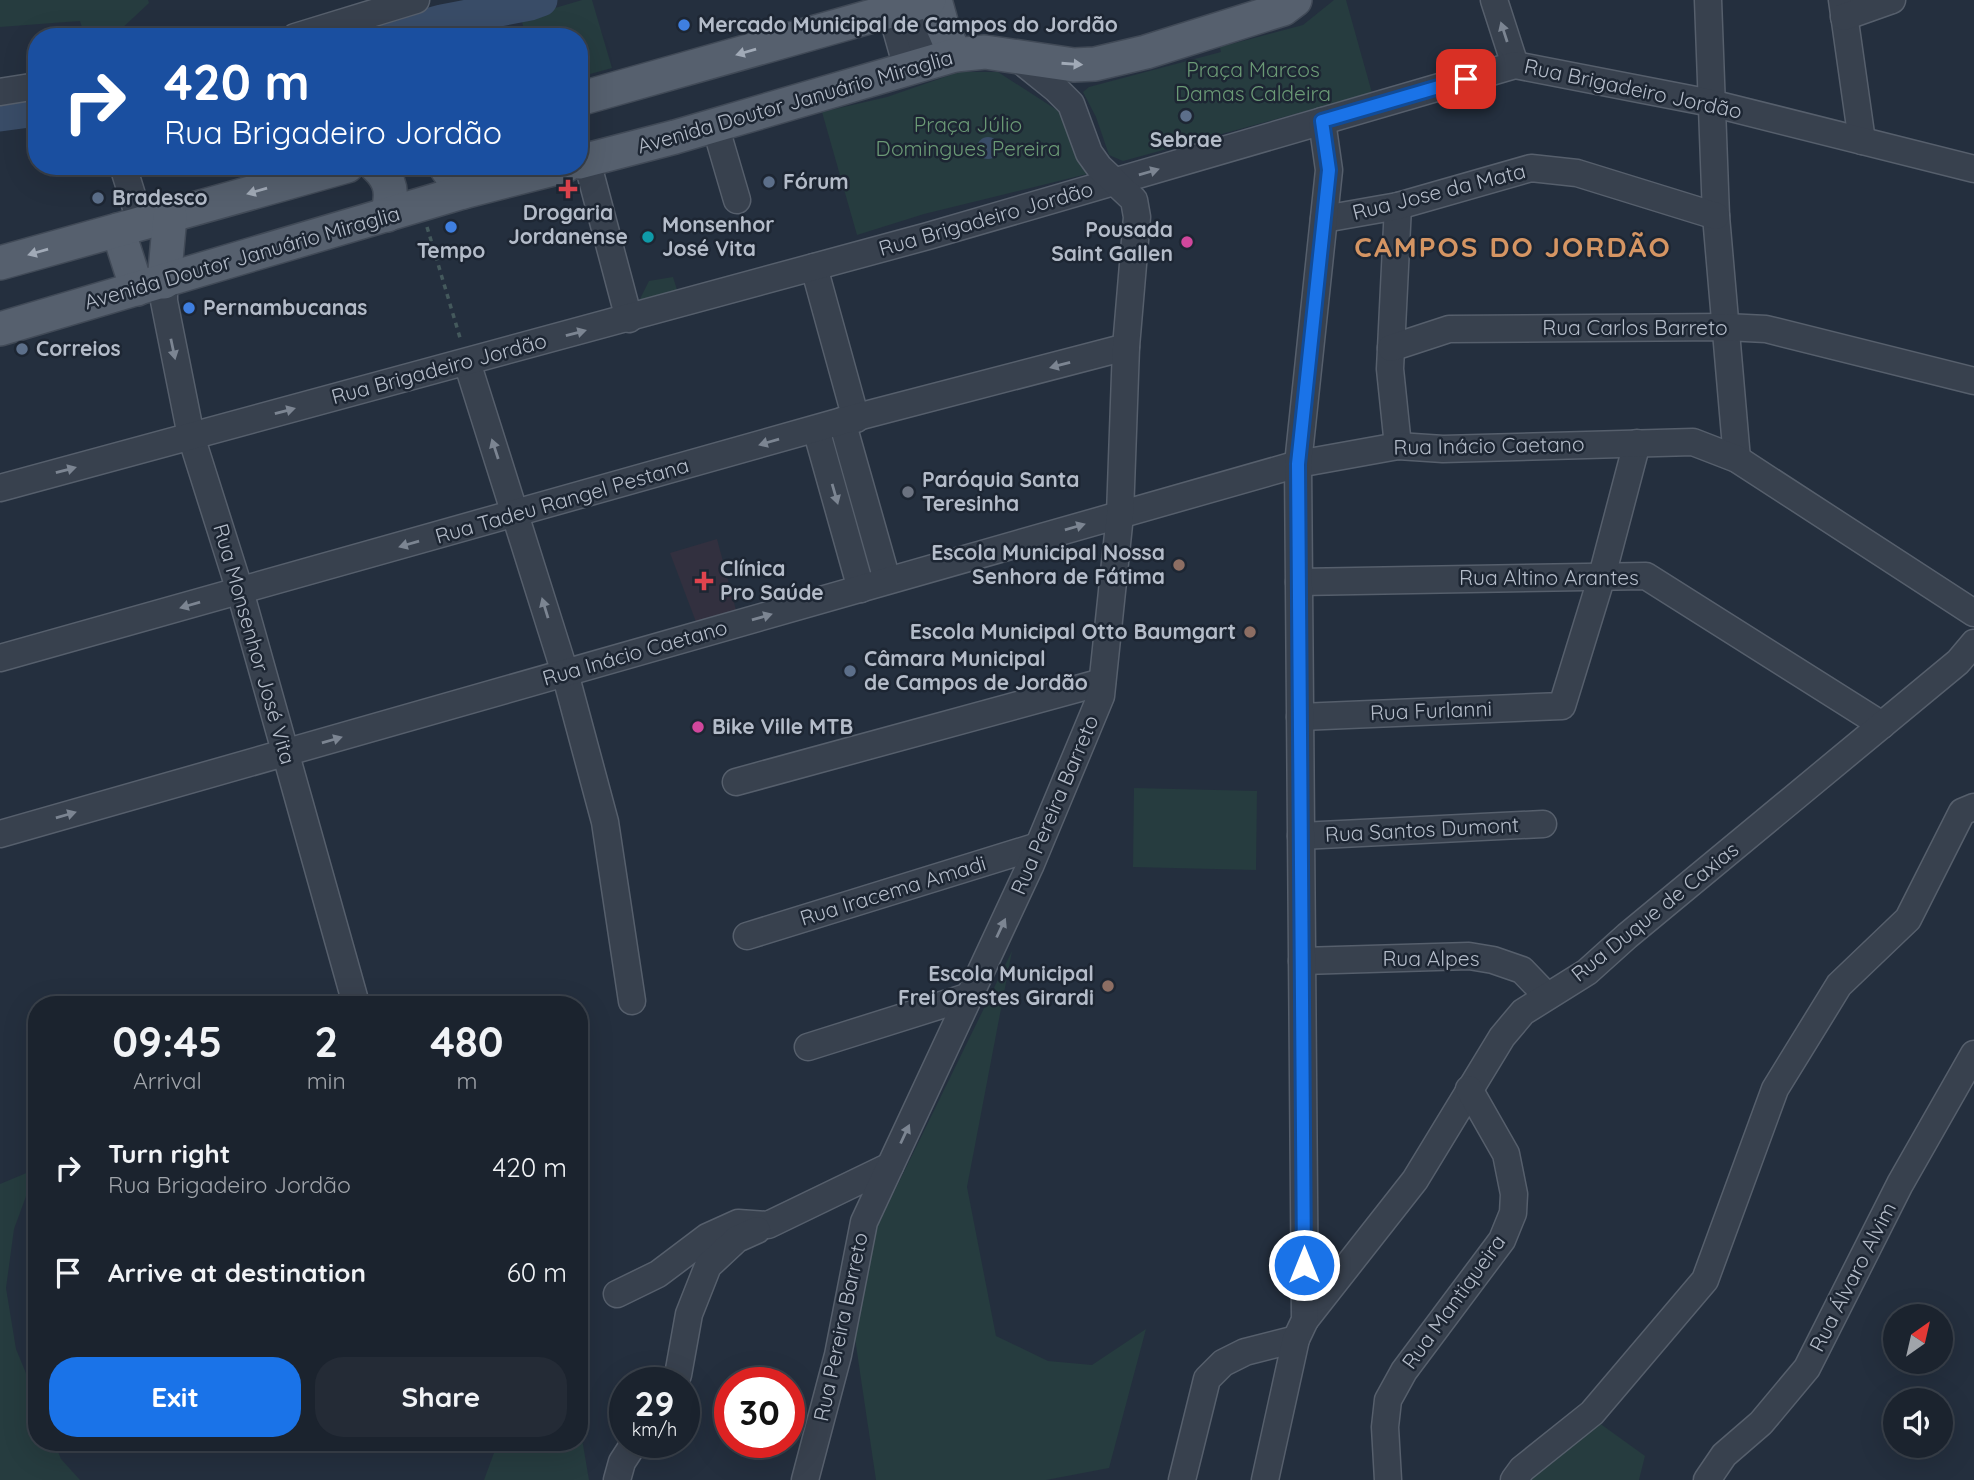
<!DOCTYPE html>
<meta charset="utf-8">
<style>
body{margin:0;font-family:Quicksand,sans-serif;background:#242b36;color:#f1f3f6;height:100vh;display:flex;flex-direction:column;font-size:26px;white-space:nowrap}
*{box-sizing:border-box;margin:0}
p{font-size:23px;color:#a0a4aa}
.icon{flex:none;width:38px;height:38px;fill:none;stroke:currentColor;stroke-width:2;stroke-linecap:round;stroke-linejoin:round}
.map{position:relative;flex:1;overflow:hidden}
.sheet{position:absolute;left:28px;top:996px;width:560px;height:455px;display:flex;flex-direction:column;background:#1b232e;border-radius:28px;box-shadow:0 7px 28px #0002,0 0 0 2px #39404a}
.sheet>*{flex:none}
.top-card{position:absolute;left:28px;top:28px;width:560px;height:147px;border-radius:28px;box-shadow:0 7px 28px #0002,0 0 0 2px #39404a;background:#1a4fa0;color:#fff;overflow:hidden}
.needle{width:46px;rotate:34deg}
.controls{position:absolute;left:1883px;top:1304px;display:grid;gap:14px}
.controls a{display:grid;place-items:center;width:70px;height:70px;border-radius:50%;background:#1b232e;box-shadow:0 7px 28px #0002,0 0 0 2px #39404a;font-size:35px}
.speed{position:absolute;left:609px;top:1367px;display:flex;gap:14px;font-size:35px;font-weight:700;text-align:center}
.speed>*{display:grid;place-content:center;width:91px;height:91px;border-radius:50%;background:#1b232e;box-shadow:0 7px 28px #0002,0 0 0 2px #39404a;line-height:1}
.speed small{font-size:18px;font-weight:400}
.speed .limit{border:10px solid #d22;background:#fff;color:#111}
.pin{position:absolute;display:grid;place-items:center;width:60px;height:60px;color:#fff;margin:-30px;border-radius:14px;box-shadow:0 4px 10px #0006}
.me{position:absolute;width:77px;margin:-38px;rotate:0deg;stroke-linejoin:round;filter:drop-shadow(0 0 5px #0008)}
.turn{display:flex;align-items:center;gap:24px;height:147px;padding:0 21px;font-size:32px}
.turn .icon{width:91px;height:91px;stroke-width:2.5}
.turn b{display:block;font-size:49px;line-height:60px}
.eta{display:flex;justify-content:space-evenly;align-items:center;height:119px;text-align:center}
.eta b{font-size:42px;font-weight:700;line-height:49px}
.primary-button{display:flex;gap:14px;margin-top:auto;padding:14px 21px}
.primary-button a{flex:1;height:80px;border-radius:28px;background:#1a73e8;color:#fff;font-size:28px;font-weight:700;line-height:80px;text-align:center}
.primary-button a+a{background:#242b36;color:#f1f3f6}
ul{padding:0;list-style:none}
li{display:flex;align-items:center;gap:21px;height:105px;padding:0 21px}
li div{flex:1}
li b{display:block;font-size:26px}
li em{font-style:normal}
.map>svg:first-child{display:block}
</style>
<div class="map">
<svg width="1974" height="1480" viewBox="0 0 1974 1480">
<rect width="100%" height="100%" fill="#242f3e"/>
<path fill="#32303f" d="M717,539L736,610L696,622L670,553Z"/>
<g fill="#263c3f">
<path d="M0,0H148L149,3L119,31L118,37H85L80,21L0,27Z"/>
<path d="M582,0H592L612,68L579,77V37H526L521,18Z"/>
<path d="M1334,0H1346L1372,93L1123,161L1109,155L1096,117L1083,92L1089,87L1221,52L1220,47L1303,25Z"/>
<path d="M959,72H998L1060,112L1087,174L924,214L857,235L822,112L887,97Z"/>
<path d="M673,277L678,293L638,303L649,281Z"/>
<path d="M1134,788L1257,791L1256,870L1133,867Z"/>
<path d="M1012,951L967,1187L996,1336L1048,1361L1092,1365L1146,1329L1109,1468L1046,1480H876L853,1325L876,1229Z"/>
<path d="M36,1169L14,1229L6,1288L16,1349L37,1400V1442H54L61,1459L80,1480H0V1184Z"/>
<path d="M1595,1420L1645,1456L1639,1480H1532L1545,1454Z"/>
<path d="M579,1421L589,1480H484L498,1442H579Z"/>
</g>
<circle fill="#394c67" cx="988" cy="148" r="11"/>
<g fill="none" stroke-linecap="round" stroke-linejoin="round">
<g stroke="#394c67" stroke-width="33">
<path d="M383,37L442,21L530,4L541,0"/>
<path d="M0,115L37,110"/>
</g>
<defs>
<g id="minor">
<path d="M891,0V11L907,68"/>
<path d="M904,0L910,5L928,62"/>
<path d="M1494,0L1515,65"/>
<path d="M1708,0L1716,216L1737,459"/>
<path d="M1842,0L1862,141"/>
<path d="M1844,17L1892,0"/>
<path d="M295,37L416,0"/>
<path d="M0,92L37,86"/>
<path d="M715,125L737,200"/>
<path d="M587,161L629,319"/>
<path d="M123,166L141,224"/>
<path d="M1398,206L1390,369L1398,446"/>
<path d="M1324,219L1398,206L1531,168L1577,173L1716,216"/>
<path d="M814,267L856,419"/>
<path d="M164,282V301L191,436L240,591L356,1004"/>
<path d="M1391,348L1449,329L1726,327L1766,329L1974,381"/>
<path d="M467,362L565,673L605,822L632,1001"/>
<path d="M842,421L887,580"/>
<path d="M816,429L861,589"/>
<path d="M0,488L928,236L1515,65L1711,103L1974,169"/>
<path d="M1299,582L1646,576L1882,725"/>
<path d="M0,658L842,421L1126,347"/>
<path d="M1300,717L1562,706L1602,576L1637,443"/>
<path d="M736,782L1102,682"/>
<path d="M0,834L1298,464L1398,446L1443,449L1693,442L1737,459L1974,613"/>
<path d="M1301,836L1543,824"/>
<path d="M747,936L1038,846"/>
<path d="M1302,961L1469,956L1493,960L1522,970L1547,996"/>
<path d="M808,1047L970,996"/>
<path d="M617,1294L658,1274L707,1237L738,1223L768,1225L890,1166"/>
<path d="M1305,1320L1415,1180L1502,1037L1523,1012L1587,972L1627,936L1958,662L1974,643"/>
<path d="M673,1382L678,1375L689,1314L708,1266L737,1239L757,1230"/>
<path d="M617,1480L622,1462L635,1442"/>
<path d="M805,1480L838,1355L864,1222L1031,864L1101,696L1120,515L1126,347L1137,217L1134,200L1099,167L1089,153L1071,104L1056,89L1015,56"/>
<path d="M1182,1480L1207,1379L1223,1363L1245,1352L1296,1339"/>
<path d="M1265,1480L1296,1339L1305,1320L1298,464L1329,170L1322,121"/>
<path d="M1388,1480L1385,1427L1388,1400L1404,1371L1502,1240L1513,1213L1514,1194L1506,1154L1469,1089"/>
<path d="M1514,1480L1522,1469L1592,1413L1705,1280L1775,1089L1839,985L1908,919L1962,812L1974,807"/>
<path d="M1707,1480L1724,1455L1761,1423L1807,1368L1900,1184L1974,1054"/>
</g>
<g id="major">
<path d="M935,0L942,25L955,55"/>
<path d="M579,99L929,0"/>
<path d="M579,162L675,137L955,55L985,52L1074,65L1095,64L1146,52L1283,9L1295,0"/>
<path d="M376,166C392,181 393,194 387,215"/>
<path d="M445,166L463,192"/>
<path d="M118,230L137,289"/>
<path d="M0,263L347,166"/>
<path d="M164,282L170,216"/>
<path d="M0,329L463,192L565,166"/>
</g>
</defs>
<use href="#minor" stroke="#565f6c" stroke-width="29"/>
<use href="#major" stroke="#414a57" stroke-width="36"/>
<path stroke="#44595c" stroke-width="3.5" stroke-dasharray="5 5" stroke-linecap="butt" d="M427,227L461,341"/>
<use href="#minor" stroke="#38414e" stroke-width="26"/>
<use href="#major" stroke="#56606e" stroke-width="33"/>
</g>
<defs><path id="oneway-solid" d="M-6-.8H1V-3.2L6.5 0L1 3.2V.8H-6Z" transform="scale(1.75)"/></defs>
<g fill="#7c8592">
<use href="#oneway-solid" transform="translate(1504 32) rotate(-108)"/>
<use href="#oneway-solid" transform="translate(1149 172) rotate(-16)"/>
<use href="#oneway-solid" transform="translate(576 333) rotate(-15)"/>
<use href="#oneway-solid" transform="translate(173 349) rotate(78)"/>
<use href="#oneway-solid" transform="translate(1060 365) rotate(165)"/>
<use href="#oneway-solid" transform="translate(285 411) rotate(-15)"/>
<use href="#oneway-solid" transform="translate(769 442) rotate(164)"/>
<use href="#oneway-solid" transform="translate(495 449) rotate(-108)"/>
<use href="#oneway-solid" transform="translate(66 470) rotate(-15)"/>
<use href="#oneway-solid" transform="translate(835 494) rotate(74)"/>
<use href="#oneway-solid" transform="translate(1075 527) rotate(-16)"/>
<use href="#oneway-solid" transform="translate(409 544) rotate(164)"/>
<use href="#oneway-solid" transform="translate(190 605) rotate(164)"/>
<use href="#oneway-solid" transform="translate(545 608) rotate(-107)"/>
<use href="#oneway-solid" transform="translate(762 617) rotate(-16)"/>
<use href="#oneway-solid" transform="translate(332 740) rotate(-16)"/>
<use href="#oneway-solid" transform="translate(66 815) rotate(-16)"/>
<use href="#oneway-solid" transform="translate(1001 928) rotate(-65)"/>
<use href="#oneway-solid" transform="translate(905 1134) rotate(-65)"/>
</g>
<g fill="#a1aab7">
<use href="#oneway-solid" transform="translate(746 52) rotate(164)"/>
<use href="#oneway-solid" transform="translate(1072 64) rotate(4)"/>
<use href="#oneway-solid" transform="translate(257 191) rotate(164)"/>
<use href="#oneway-solid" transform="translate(38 252) rotate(164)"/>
</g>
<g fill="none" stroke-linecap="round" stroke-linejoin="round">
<defs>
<path id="route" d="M1304,1265L1298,464L1329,170L1322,121L1466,79"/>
</defs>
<use href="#route" stroke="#114b97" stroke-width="18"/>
<use href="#route" stroke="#1a73e8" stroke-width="12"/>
</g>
<g fill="#3f7fe0" stroke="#1d2633" stroke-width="2.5">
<circle cx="684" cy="25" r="7"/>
<circle cx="451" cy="227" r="7"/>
<circle cx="189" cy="308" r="7"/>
</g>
<g fill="#5c6f8a" stroke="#1d2633" stroke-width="2.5">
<circle cx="1186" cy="116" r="7"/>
<circle cx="769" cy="182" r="7"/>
<circle cx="98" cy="198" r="7"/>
<circle cx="22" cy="349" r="7"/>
<circle cx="850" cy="671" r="7"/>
</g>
<g fill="#e0444e" stroke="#1d2633" stroke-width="2.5">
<path d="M564.5 178.5h7v7h7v7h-7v7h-7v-7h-7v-7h7z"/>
<path d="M700.5 570.5h7v7h7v7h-7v7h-7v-7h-7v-7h7z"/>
</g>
<circle fill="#0f9aa8" stroke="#1d2633" stroke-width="2.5" cx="648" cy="237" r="7"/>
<g fill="#d1479c" stroke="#1d2633" stroke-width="2.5">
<circle cx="1187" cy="242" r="7"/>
<circle cx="698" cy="727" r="7"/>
</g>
<circle fill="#6b7280" stroke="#1d2633" stroke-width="2.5" cx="908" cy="492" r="7"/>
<g fill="#8d6e63" stroke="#1d2633" stroke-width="2.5">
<circle cx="1179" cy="565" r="7"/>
<circle cx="1250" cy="632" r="7"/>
<circle cx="1108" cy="986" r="7"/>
</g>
<g text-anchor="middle" stroke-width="5" stroke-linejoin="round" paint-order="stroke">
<g font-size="21" font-weight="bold" fill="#b4bcc9" stroke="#1d2633" text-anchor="start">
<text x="698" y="32">Mercado Municipal de Campos do Jordão</text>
<text x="1186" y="147" text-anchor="middle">Sebrae</text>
<text x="783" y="189">Fórum</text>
<text x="112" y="205">Bradesco</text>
<text x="568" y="220" text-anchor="middle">Drogaria<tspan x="568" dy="24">Jordanense</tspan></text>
<text x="662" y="232">Monsenhor<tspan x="662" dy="24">José Vita</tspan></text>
<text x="1173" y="237" text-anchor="end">Pousada<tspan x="1173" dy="24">Saint Gallen</tspan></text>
<text x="451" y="258" text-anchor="middle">Tempo</text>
<text x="203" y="315">Pernambucanas</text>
<text x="36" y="356">Correios</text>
<text x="922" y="487">Paróquia Santa<tspan x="922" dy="24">Teresinha</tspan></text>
<text x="1165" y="560" text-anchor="end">Escola Municipal Nossa<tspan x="1165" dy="24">Senhora de Fátima</tspan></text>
<text x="720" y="576">Clínica<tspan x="720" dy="24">Pro Saúde</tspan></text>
<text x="1236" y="639" text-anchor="end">Escola Municipal Otto Baumgart</text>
<text x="864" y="666">Câmara Municipal<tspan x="864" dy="24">de Campos de Jordão</tspan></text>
<text x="712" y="734">Bike Ville MTB</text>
<text x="1094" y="981" text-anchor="end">Escola Municipal<tspan x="1094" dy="24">Frei Orestes Girardi</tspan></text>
</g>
<g font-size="21" fill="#6b9a76" stroke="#1d2633">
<text x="1253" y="77">Praça Marcos<tspan x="1253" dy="24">Damas Caldeira</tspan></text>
<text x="968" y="132">Praça Júlio<tspan x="968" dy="24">Domingues Pereira</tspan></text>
</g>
<g font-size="21" fill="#b4bcc9" stroke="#1d2633">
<text transform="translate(1633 89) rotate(12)" y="7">Rua Brigadeiro Jordão</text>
<text transform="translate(795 102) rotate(-16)" y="7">Avenida Doutor Januário Miraglia</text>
<text transform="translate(1439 192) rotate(-14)" y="7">Rua Jose da Mata</text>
<text transform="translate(986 219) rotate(-16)" y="7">Rua Brigadeiro Jordão</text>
<text transform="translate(242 258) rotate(-16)" y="7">Avenida Doutor Januário Miraglia</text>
<text x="1635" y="335">Rua Carlos Barreto</text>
<text transform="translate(439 369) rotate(-15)" y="7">Rua Brigadeiro Jordão</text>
<text transform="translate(1489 446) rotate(-1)" y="7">Rua Inácio Caetano</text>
<text transform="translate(562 501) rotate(-16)" y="7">Rua Tadeu Rangel Pestana</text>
<text x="1549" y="585">Rua Altino Arantes</text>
<text transform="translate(254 644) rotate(74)" y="7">Rua Monsenhor José Vita</text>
<text transform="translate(635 653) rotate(-16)" y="7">Rua Inácio Caetano</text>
<text transform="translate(1431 711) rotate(-2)" y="7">Rua Furlanni</text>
<text transform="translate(1055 805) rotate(-67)" y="7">Rua Pereira Barreto</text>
<text transform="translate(1422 830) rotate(-3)" y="7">Rua Santos Dumont</text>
<text transform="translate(893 891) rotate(-17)" y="7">Rua Iracema Amadi</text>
<text transform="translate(1655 912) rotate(-39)" y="7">Rua Duque de Caxias</text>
<text x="1431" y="966">Rua Alpes</text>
<text transform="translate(1853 1277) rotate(-63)" y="7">Rua Álvaro Alvim</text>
<text transform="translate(1454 1302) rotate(-54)" y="7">Rua Mantiqueira</text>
<text transform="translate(841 1327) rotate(-78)" y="7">Rua Pereira Barreto</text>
</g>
<g font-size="28" font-weight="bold" letter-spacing="2" fill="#d59563" stroke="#1d2633">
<text x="1513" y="257">CAMPOS DO JORDÃO</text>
</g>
</g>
</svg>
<div class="controls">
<a><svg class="needle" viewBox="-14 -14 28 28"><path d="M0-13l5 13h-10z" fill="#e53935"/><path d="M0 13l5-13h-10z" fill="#a0a4aa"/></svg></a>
<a><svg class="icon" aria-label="sound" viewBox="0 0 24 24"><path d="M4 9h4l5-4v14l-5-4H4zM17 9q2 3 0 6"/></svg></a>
</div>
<div class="speed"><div>29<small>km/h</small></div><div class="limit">30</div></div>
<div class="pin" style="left:1466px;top:79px;background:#d93025"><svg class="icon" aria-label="arrive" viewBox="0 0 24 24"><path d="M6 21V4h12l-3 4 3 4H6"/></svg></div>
<svg class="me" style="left:1304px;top:1265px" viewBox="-20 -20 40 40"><circle r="17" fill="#1a73e8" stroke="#fff" stroke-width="3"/><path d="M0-11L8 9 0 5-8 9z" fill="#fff"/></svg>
<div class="top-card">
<div class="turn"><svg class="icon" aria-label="right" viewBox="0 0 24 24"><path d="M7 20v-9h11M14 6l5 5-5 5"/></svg><div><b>420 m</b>Rua Brigadeiro Jordão</div></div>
</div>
<section class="sheet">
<div class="eta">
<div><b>09:45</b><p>Arrival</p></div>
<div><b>2</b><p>min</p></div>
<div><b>480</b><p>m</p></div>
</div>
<ul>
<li><svg class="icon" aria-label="right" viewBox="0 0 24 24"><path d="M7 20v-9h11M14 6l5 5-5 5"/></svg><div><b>Turn right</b><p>Rua Brigadeiro Jordão</p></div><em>420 m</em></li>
<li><svg class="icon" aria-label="arrive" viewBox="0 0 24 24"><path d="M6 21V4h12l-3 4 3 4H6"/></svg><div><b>Arrive at destination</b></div><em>60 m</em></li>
</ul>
<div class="primary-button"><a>Exit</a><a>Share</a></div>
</section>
</div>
